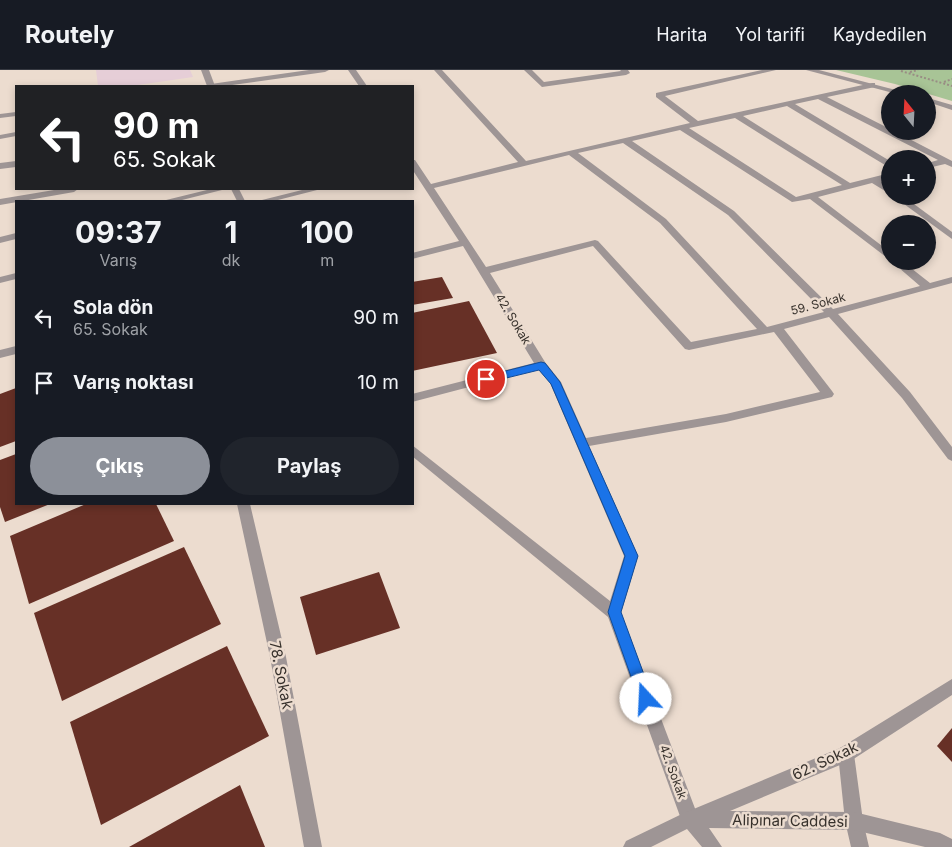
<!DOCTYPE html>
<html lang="tr">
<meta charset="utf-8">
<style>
body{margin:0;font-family:Inter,sans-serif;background:#20242c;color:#f1f3f6;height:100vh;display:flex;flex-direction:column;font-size:19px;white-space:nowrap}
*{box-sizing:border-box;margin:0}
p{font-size:16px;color:#9ea1a6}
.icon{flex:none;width:28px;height:28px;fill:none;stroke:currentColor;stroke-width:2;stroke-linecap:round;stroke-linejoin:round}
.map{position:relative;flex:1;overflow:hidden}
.drawer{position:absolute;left:15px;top:130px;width:399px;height:305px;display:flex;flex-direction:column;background:#171b24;border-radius:0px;box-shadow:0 2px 8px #0003}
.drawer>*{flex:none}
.hud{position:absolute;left:15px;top:15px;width:399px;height:105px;border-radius:0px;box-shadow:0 2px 8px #0003;background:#202124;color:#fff;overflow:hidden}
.needle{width:32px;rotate:342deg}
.fabs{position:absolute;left:881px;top:15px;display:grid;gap:10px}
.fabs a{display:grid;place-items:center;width:55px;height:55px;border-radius:50%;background:#171b24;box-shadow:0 2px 8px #0003;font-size:25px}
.pin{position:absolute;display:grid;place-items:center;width:42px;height:42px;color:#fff;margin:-21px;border:2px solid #fff;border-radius:50%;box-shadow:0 1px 5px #0007}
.me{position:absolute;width:55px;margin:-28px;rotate:340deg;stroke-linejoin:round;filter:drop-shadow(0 0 4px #0008)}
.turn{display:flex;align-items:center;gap:18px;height:105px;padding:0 15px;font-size:22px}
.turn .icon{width:65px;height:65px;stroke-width:2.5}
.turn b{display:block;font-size:35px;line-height:42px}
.eta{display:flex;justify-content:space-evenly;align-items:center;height:85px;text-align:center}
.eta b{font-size:30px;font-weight:700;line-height:35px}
.action{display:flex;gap:10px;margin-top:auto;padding:10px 15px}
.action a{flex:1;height:58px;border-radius:30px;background:#8c9099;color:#fff;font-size:20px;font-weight:700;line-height:58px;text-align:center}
.action a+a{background:#20242c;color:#f1f3f6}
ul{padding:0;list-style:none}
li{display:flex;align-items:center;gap:15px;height:65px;padding:0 15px}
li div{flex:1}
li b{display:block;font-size:19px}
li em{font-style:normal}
header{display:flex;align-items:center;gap:30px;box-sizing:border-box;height:70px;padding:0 25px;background:#171b24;border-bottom:1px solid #363941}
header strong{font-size:24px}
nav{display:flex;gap:28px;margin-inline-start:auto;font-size:18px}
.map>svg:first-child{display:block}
</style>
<header>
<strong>Routely</strong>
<nav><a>Harita</a><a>Yol tarifi</a><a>Kaydedilen</a></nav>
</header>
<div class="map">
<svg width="952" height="777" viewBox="0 0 952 777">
<rect width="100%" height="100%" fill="#ecdccf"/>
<path fill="#e6ced7" d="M96,0H190L193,7L131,16H98Z"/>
<path fill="#a8c496" d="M836,0H952V31L895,14Z"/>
<g fill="#673026">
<path d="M442,207L453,228L412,235V212Z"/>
<path d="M469,231L497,283L412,301V243Z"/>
<path d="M16,318V371L0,377V324Z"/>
<path d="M16,384V434H50L5,452L0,437V390Z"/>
<path d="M86,434H156L174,471L29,534L10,466Z"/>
<path d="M184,477L221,554L62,631L34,543Z"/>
<path d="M379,502L400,558L316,585L300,527Z"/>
<path d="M227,576L269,666L101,755L70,652Z"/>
<path d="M952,658V692L937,676Z"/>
<path d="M240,715L265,777H129Z"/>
</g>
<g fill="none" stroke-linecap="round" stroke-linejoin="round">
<g stroke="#998d84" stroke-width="2" stroke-dasharray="2 2" stroke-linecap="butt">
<path d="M901,1L952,16"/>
<path d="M910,2L918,0"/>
<path d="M944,12L952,9"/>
</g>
<g fill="#9e9595" fill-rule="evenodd">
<path d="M201,0H209L215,16H207Z"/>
<path d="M348,0H356L367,16H359Z"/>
<path d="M434,0H442L526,91L690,53L656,27V23L762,0H776L665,26L698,51L872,13H875V17L827,27L890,59V61H894L952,91V97L945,94L928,98V93L938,90L818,29L795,34L890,91V98L787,36L743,46L850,113L890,103V109L881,111L890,117V124L872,113L818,127L890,182V190L810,129L792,132L680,60L632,71L734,141L833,239L920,216L891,191H902L930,213L952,207V213L838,244L910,322L952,377V391L948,389L902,328L829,247L784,259L832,321L834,324L832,327L726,352L589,376L638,486L621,543L699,749L696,755L690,758L684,755L681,749L608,547L412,386V375L610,531L624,486L550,313L538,299L412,332V324L534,293L463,176L412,189V183L459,171L412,99V90H415L431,114L518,92ZM735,48L842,115L796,127L689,58ZM623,73L728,145L824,242L767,257L666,149L578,83ZM569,85L660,153L757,259L691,272L598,171L595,170L486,197L434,118ZM593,176L685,279L689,280L774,262L820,322L726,344L586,368L561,312L545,292L490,203Z"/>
<path d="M524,0H532L544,12L621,1L620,0H628L630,3L626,5L542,17Z"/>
<path d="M16,62V66L0,69V65Z"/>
<path d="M16,91V97L0,99V93Z"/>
<path d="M60,119H78L74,122L0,135V129Z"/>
<path d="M211,119H226L178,131H162Z"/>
<path d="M231,119H239L245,131H237Z"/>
<path d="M306,119H321L274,131H258Z"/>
<path d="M893,126H903L952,162V169Z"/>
<path d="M16,163V169L0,173V167Z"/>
<path d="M16,203V209L0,213V207Z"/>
<path d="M16,276V284L0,288V280Z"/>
<path d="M237,434H250L286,587L322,777H304L270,587Z"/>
<path d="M846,676L852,678L854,684L863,751L869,777H851L845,751L838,684L840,678Z"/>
</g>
<g fill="#9e9595" fill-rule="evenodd">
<path d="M309,0H329L325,2L225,16H207L211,14Z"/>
<path d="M806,0H819L911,24H897Z"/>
<path d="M928,28L952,35V40L928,32Z"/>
<path d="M16,42V46L0,48V44Z"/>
<path d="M952,609V625L852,690L730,741L854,742L940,763L952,769V777H925L854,760L709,758L722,777H702L687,759L651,777H623L626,771L684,743L840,678Z"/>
</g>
</g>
<path fill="#1a73e8" stroke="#114b97" d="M541,292L545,293L560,312L638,486L621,542L653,629L651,633L646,635L641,633L639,629L608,542L625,486L551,314L539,300L486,313L481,309L482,307Z"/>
<g text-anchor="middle" stroke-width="5" stroke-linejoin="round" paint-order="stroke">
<g font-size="12" fill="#36302b" stroke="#ecdccf">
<text transform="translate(818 234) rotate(-15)" y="4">59. Sokak</text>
<text transform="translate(513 249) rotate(59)" y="4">42. Sokak</text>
<text transform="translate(673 702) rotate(70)" y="4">42. Sokak</text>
</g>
<g font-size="15" fill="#36302b" stroke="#ecdccf">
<text transform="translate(281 605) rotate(79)" y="5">78. Sokak</text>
<text transform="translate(825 691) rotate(-25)" y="5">62. Sokak</text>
<text transform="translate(790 751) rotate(1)" y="5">Alipınar Caddesi</text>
</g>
</g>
</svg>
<div class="fabs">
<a><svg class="needle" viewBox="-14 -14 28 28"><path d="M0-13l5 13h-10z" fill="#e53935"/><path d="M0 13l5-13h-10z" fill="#9ea1a6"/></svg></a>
<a>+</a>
<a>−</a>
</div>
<div class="pin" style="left:486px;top:309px;background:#d93025"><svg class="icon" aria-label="arrive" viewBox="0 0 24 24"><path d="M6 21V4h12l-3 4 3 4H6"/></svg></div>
<svg class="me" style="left:646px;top:629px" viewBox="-20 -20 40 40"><circle r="19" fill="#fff"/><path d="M0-13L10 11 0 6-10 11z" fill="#1a73e8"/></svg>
<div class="hud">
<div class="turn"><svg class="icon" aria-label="left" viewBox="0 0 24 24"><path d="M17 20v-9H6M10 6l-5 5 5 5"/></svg><div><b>90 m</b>65. Sokak</div></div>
</div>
<section class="drawer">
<div class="eta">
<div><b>09:37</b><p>Varış</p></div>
<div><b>1</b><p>dk</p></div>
<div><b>100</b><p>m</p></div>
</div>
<ul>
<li><svg class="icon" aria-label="left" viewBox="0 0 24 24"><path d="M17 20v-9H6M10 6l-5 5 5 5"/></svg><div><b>Sola dön</b><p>65. Sokak</p></div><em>90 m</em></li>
<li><svg class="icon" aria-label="arrive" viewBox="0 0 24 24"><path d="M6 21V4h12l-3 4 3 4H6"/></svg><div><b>Varış noktası</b></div><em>10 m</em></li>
</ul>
<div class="action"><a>Çıkış</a><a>Paylaş</a></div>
</section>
</div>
